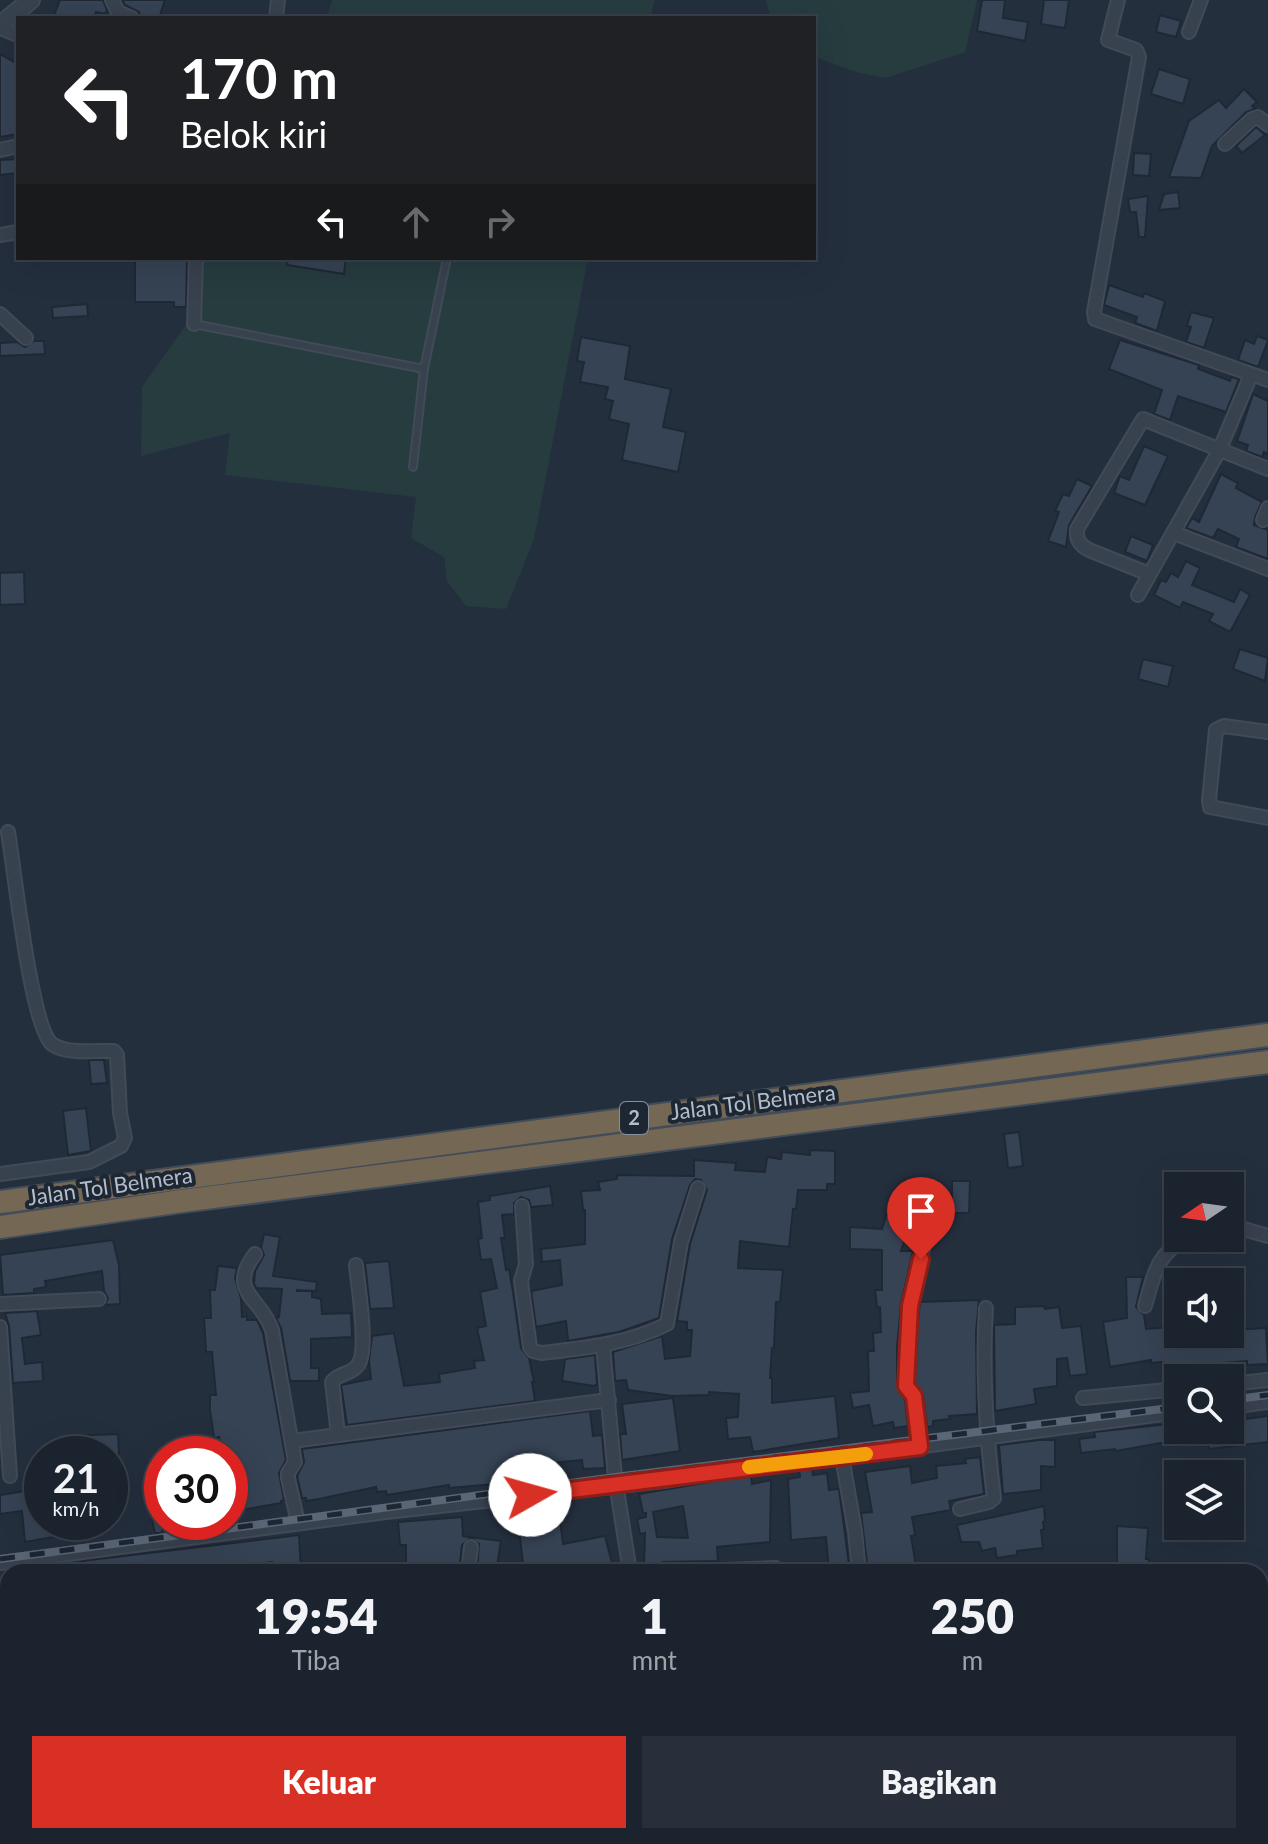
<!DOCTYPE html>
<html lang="id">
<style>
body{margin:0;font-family:Lato,sans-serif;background:#282f3a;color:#f1f3f6;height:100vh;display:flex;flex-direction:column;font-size:30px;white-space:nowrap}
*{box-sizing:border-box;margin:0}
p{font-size:26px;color:#a0a4aa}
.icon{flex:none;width:44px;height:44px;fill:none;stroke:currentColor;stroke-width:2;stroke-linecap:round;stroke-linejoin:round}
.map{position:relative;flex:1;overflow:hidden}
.details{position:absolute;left:0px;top:1564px;width:1268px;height:280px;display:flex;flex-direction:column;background:#1b232e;border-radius:24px 24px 0 0;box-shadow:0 8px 32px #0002,0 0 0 2px #39404a}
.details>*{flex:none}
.guide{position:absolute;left:16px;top:16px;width:800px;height:244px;border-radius:0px;box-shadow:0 8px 32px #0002,0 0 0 2px #39404a;background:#202124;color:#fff;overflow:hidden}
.needle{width:52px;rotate:257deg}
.tools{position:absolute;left:1164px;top:1172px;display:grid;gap:16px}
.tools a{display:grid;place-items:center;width:80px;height:80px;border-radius:0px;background:#1b232e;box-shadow:0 8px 32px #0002,0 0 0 2px #39404a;font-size:40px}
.speed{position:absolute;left:24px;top:1436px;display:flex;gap:16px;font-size:40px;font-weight:700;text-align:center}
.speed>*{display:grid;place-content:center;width:104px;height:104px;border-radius:50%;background:#1b232e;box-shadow:0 8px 32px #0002,0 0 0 2px #39404a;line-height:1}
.speed small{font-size:20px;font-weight:400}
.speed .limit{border:12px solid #d22;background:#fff;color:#111}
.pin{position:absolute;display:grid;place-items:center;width:68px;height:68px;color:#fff;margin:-82px -34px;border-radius:50% 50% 50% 0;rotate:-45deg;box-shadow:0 0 8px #0007}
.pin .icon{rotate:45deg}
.me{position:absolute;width:88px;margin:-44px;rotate:83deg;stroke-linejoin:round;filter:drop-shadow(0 0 6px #0008)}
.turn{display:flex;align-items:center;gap:28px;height:168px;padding:0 32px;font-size:36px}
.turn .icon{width:104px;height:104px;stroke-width:2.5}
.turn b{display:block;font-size:56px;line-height:68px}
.lanes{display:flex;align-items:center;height:76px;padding:0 32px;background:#0003;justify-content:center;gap:40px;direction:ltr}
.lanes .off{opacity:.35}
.eta{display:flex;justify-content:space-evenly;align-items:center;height:136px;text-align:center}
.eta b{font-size:48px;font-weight:800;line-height:56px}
.button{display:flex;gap:16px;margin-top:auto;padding:16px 32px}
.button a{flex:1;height:92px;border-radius:0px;background:#d93025;color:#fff;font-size:32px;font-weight:800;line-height:92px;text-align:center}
.button a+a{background:#282f3a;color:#f1f3f6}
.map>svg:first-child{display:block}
</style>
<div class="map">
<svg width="1268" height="1844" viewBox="0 0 1268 1844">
<rect width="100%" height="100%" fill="#242f3e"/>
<g fill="#263c3f">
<path d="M332,0H655L650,18H327Z"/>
<path d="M766,0H977L965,52L886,78L856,72L817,58L814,55V18H774L769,13Z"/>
<path d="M199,258H588L534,539L506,609L466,606L447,581L444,557L411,538L416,497L225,475L230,433L141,456L142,387L190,319Z"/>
</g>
<g fill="#364354" stroke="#1f2835" stroke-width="2" fill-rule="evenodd">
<path d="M60,0H103L107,10L105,14L96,12L94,18H53Z"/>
<path d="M122,0H165L159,18L141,17L139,12L125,5Z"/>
<path d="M982,0H1005L1003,18L1028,22L1025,41L977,31Z"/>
<path d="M1044,0H1069L1065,28L1041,24Z"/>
<path d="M1160,15L1181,21L1176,37L1156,32Z"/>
<path d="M0,54L18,64V134L0,137Z"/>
<path d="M1159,69L1190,79L1183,104L1151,94Z"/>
<path d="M1244,89L1257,102L1252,106L1255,109L1246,112L1212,146L1201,178L1169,177L1189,121L1219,100L1226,108Z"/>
<path d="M1256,127L1265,135L1242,153L1236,146Z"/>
<path d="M1134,153L1151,154L1149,176L1133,175Z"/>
<path d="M18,159V173L0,175V160Z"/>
<path d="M1178,192L1180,208L1159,210L1164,194Z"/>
<path d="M1148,196L1145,237H1139L1136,212H1130L1128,199Z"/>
<path d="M135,258H187L186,307H174V302H135Z"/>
<path d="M288,258H346L344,274L287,265Z"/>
<path d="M1109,285L1143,297L1144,293L1165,301L1157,331L1135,323L1137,317L1104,305Z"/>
<path d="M87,304L88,316L53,318L52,307Z"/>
<path d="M1191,312L1214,318L1204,348L1186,342L1191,327L1187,326Z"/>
<path d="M1257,336L1268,340L1258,367L1238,360L1245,340L1254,344Z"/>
<path d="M581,337L630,346L625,379L671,389L663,427L686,432L678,472L622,460L629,424L609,419L613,401L605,399L608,387L580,382L584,362L577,361Z"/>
<path d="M1120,340L1199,365L1198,369L1230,381L1231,377L1239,379L1226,412L1178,396L1170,420L1154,414L1162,390L1109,369Z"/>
<path d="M34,341H44L45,354L0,356V343L17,342L25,347Z"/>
<path d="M1253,394L1268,401V454L1264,452L1262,457L1246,451L1248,445L1237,441Z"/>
<path d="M1144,446L1168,456L1145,505L1114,493L1120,476L1129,480Z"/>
<path d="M1221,474L1238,483L1236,488L1262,502L1255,517L1254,525L1268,530V559L1236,547L1239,539L1218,529L1213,538L1186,528L1192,518L1199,522Z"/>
<path d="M1077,479L1092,486L1069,525L1066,547L1048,541L1059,512L1055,511L1063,494L1069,496Z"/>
<path d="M1131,536L1153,545L1147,561L1125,552Z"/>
<path d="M1186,561L1200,568L1192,585L1234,602L1240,589L1250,595L1230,632L1209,621L1213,614L1183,602L1180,608L1154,595L1161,580L1166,582L1171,573L1178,577Z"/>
<path d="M24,572L25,604L0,605V573Z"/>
<path d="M1240,649L1268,658L1265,681L1233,669Z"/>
<path d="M1143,659L1173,666L1168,687L1138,679Z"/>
<path d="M89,1060H104L107,1083L91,1084Z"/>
<path d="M86,1108L91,1151L68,1155L63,1111Z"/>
<path d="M1019,1132L1023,1166L1008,1168L1004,1134Z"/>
<path d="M810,1150L835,1151V1184H827V1190H798L796,1209H793L789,1247L740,1241L738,1268L783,1270L780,1302H776L774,1348H772L770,1378H772V1403L835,1396L839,1438L753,1452L750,1437L728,1439L726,1418L738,1417L739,1394L709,1392V1395L672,1396L628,1390L626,1380L615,1381L613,1352L662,1336L665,1359L690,1356L692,1330H687V1322L677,1321L690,1244L707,1190L701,1180L695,1179L690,1185L672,1239L659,1318L619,1332L568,1341L566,1321L536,1327L531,1291L562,1285L560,1260L542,1262L541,1249L585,1244V1210H583L581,1191L600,1190L598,1182L617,1179V1175L694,1176V1160L736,1163L735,1170L765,1172L767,1157L781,1159L782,1152L810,1155Z"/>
<path d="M952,1181H970L969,1213H952Z"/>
<path d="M550,1186L553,1205L531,1207L529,1200L521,1197L514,1203V1214L502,1215L505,1238H501L506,1270L509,1269L513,1292L521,1348L529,1358L534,1382H532L535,1401L347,1425L341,1385L371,1379L369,1361L372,1336L394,1333L404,1386L440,1382L439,1374L475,1368L474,1361L484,1360L477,1328L486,1326L480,1292L497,1288L491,1259L481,1260L478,1239L482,1238L478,1202L490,1200V1196Z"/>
<path d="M887,1213L911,1221L901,1251H913L901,1304L897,1348V1386L905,1400L908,1426L894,1428L893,1422L873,1426L869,1405L853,1408L850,1393L869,1391L868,1351H874L873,1333L881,1332L880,1307H877L875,1290H882V1250L850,1249V1227L882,1229Z"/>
<path d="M264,1234L280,1237L273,1276L317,1282L316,1291L297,1290V1291H312V1297L321,1299L322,1314L351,1313L352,1337L311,1339V1368H319V1381H290L281,1328L276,1318L279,1317L282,1289L256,1288L254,1284L255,1271L264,1255L261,1248Z"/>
<path d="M113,1240L119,1265L120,1304L105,1305L108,1298L104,1291L102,1271L45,1281L46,1287L34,1289V1293L3,1295L0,1255Z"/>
<path d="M389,1261L394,1308L370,1309L365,1263Z"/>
<path d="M218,1266L237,1268L235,1278L241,1298L242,1317L247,1316V1320H257L263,1333L286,1460L279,1473L284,1500L281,1501V1503L230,1512V1454H222L219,1437L214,1438L210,1410V1395H216L212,1352H206L204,1318H211L210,1290H215Z"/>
<path d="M1126,1277H1143L1136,1307L1144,1315L1146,1329L1170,1327L1178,1328V1334L1193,1336L1230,1334V1330L1266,1328L1268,1364L1247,1365V1361L1222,1363L1207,1367L1208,1370L1195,1372V1368L1163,1370L1162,1362L1151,1363V1360L1110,1367L1103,1322L1127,1318Z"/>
<path d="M979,1300L976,1332L977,1414L949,1416L950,1419L933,1421V1426L927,1427L923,1395L915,1383V1348L920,1302Z"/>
<path d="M1044,1306L1045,1309L1059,1307L1062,1328L1081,1326L1087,1374L1070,1376L1067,1358L1057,1359V1386L1034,1389L1036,1404L995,1411L994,1325L1015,1324V1307Z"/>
<path d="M37,1311L41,1335L22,1338L25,1364L42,1362L43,1381L13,1383L9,1326L5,1313Z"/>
<path d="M595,1355L597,1384L594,1386L562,1381L565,1359Z"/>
<path d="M673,1398L680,1451L622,1460L620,1434H626L622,1404Z"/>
<path d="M590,1411L593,1436L602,1435L605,1468L583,1469L582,1460L506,1467L507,1483L449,1488V1485L387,1495L386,1491L377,1492L376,1487L319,1499L306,1501V1498H302L297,1476L304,1462L302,1449Z"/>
<path d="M1268,1416V1442L1209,1449L1206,1430H1230V1421Z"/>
<path d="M1178,1423V1440L1116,1451L1115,1449L1081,1453L1079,1439L1095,1437L1094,1432Z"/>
<path d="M118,1434L119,1454H72L71,1436Z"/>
<path d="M1039,1440H1055V1467L1041,1466V1490L1003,1494L999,1445Z"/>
<path d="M980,1457L984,1494L949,1501L951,1510L912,1517L915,1535L911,1536L916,1566L868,1572L861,1513L872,1512L865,1472L910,1466L912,1483L937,1478L936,1466L966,1463L965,1459Z"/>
<path d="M812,1469L813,1475L827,1473L829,1490L839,1489L850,1572H829L826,1537L791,1540L788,1479L800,1477L799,1470Z"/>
<path d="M751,1475L752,1484L771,1480L770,1542L717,1547L718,1561L663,1562L662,1567L644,1566L645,1533L640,1534L637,1519L646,1517V1513H643L639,1494ZM683,1506L688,1538L657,1537L653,1512Z"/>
<path d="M39,1489L42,1522H64L65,1535L25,1542L22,1511L0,1514V1495Z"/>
<path d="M162,1503V1533H155L149,1506Z"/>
<path d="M1044,1506L1045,1521L1043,1522L1044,1529L1041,1530L1043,1548L1017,1551V1555L997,1558L995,1548L982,1551L979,1542H961L957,1525Z"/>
<path d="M545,1509L546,1512L559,1511L563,1544L605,1536L612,1563L582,1570L524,1572L517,1512Z"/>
<path d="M462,1517L463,1536L501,1541L496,1572H477L479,1544L471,1538L462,1545L459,1572H406V1545H400L398,1522Z"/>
<path d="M1117,1526L1148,1528L1146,1559H1149V1572H1117Z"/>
<path d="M299,1535L301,1572H273L272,1562L189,1572H83L82,1561Z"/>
</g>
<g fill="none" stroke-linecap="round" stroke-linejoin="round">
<defs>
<g id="service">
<path d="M194,324L424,369"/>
<path d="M413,467L424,369L447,258"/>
<path d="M0,1704L8,1755"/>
<path d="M898,1836L899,1844"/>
<path d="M376,1844V1836"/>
<path d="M548,1844V1836"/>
</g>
<g id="minor">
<path d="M112,0L118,12L132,18"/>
<path d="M1118,0L1108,40L1136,50L1139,57L1094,312L1095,319L1268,380"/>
<path d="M276,18L278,0"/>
<path d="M0,28L18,35"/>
<path d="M1189,32L1201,0"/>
<path d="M1225,144L1252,119L1258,117L1268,125"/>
<path d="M0,150L18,146"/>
<path d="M0,235L18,232"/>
<path d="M0,314L26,338"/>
<path d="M194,324L196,258"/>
<path d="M1263,520L1268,508"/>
<path d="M1174,533L1268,569"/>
<path d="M1149,574L1089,550C1080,545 1076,540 1077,529L1143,419L1268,469"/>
<path d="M1138,595L1219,451L1251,375"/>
<path d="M1268,732L1224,726L1216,730L1209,800L1210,807L1268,818"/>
<path d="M0,1174L89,1162L121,1146L125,1138L120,1113L117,1055L114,1051C96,1050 67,1055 52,1044C31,1028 14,866 8,832"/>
<path d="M522,1206L526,1264L521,1281L530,1347L533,1351L542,1353C585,1348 628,1344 667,1324L681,1242L698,1188"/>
<path d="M1230,1225L1268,1236"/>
<path d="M255,1254C226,1292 262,1298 272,1330L295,1462L288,1473V1478L298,1523"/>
<path d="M0,1304L99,1299"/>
<path d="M1145,1306C1154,1275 1156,1253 1188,1238"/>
<path d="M0,1327L10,1476"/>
<path d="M603,1346L615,1477L630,1572"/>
<path d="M1230,1384L1268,1380"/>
<path d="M1083,1398L1178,1389"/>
<path d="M1230,1407L1268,1402"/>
<path d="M338,1435L332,1382C340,1372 351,1375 358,1365C369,1351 358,1286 356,1265"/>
<path d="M292,1441L609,1400"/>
<path d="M920,1447L914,1396L906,1386V1348L910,1306L926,1236"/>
<path d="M842,1457L855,1531L859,1572"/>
<path d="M960,1509L989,1502L994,1498C986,1434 982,1372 986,1308"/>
<path d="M0,1563L386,1512L664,1481L752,1466L842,1457L1178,1412"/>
<path d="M468,1572L471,1547"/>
<path d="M674,1572L776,1568"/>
<path d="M1260,1834L1262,1844"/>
<path d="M869,1836L870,1844"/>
<path d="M466,1844L467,1836"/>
<path d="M605,1844L606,1836"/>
</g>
<path id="tertiary" d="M0,25L31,0"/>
<g id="trunk">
<path d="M1260,1747L1268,1744"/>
<path d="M1260,1768L1268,1766"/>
<path d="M0,1841L173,1844"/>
<path d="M762,1844L821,1836"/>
<path d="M913,1844L958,1836"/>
</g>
<g id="motorway">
<path d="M0,1202L1268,1035"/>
<path d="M0,1227L182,1201L1268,1062"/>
</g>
</defs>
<use href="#service" stroke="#414a57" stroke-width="10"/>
<use href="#minor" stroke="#414a57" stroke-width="16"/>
<use href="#tertiary" stroke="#414a57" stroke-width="20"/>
<use href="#trunk" stroke="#434c59" stroke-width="24"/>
<use href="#motorway" stroke="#434c59" stroke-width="26"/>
<use href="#service" stroke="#38414e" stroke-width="6"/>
<use href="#minor" stroke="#38414e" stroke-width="12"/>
<use href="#tertiary" stroke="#38414e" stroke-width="16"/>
<use href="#trunk" stroke="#656462" stroke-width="20"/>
<use href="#motorway" stroke="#746855" stroke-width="22"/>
<defs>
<g id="rail">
<path d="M1230,1400L1268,1395"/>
<path d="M0,1559L615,1477L1178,1407"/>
</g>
</defs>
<use href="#rail" stroke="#5a6575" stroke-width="8"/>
<use href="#rail" stroke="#1d2633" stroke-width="5" stroke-dasharray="15" stroke-linecap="butt"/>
</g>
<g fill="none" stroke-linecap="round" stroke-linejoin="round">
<defs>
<path id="route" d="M530,1495L920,1447L914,1396L906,1386L910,1306L921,1259"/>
</defs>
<use href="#route" stroke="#8d1f18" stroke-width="20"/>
<use href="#route" stroke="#d93025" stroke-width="14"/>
<path stroke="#f59e0b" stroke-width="14" d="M749,1467L866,1454"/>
</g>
<g text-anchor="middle" stroke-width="8" stroke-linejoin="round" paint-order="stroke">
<rect fill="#1d2633" stroke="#878f9c" stroke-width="2" x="620" y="1102" width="28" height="32" rx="6"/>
<g font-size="20" font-weight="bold" fill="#b4bcc9">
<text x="634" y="1125">2</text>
</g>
<g font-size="22" fill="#b4bcc9" stroke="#1d2633">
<text transform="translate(753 1102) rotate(-7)" y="8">Jalan Tol Belmera</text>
<text transform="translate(110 1186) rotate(-8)" y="8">Jalan Tol Belmera</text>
</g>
</g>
</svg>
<div class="tools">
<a><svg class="needle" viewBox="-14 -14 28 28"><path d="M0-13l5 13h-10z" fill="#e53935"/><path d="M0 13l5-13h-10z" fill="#a0a4aa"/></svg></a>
<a><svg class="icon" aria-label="sound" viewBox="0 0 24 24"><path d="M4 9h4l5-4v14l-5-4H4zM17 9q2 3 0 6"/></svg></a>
<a><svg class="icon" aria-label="search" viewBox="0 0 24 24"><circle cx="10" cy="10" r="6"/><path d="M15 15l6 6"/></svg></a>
<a><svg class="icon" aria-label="layers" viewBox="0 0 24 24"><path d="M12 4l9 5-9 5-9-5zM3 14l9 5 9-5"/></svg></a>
</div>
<div class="speed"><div>21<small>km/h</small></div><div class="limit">30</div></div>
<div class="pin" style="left:921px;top:1259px;background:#d93025"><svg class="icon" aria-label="arrive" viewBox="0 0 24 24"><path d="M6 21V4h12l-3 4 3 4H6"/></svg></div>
<svg class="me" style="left:530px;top:1495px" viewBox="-20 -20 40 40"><circle r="19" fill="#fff"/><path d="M0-13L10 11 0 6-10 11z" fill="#d93025"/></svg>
<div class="guide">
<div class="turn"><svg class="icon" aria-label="left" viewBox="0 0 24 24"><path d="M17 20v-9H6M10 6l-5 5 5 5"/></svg><div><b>170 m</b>Belok kiri</div></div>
<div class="lanes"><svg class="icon" aria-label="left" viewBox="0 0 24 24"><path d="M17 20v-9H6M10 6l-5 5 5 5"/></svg><svg class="icon off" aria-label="ahead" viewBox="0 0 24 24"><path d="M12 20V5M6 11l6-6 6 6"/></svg><svg class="icon off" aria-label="right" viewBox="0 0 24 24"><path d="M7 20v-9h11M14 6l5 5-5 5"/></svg></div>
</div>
<section class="details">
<div class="eta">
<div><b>19:54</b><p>Tiba</p></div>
<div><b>1</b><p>mnt</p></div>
<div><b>250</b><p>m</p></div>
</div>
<div class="button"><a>Keluar</a><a>Bagikan</a></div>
</section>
</div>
